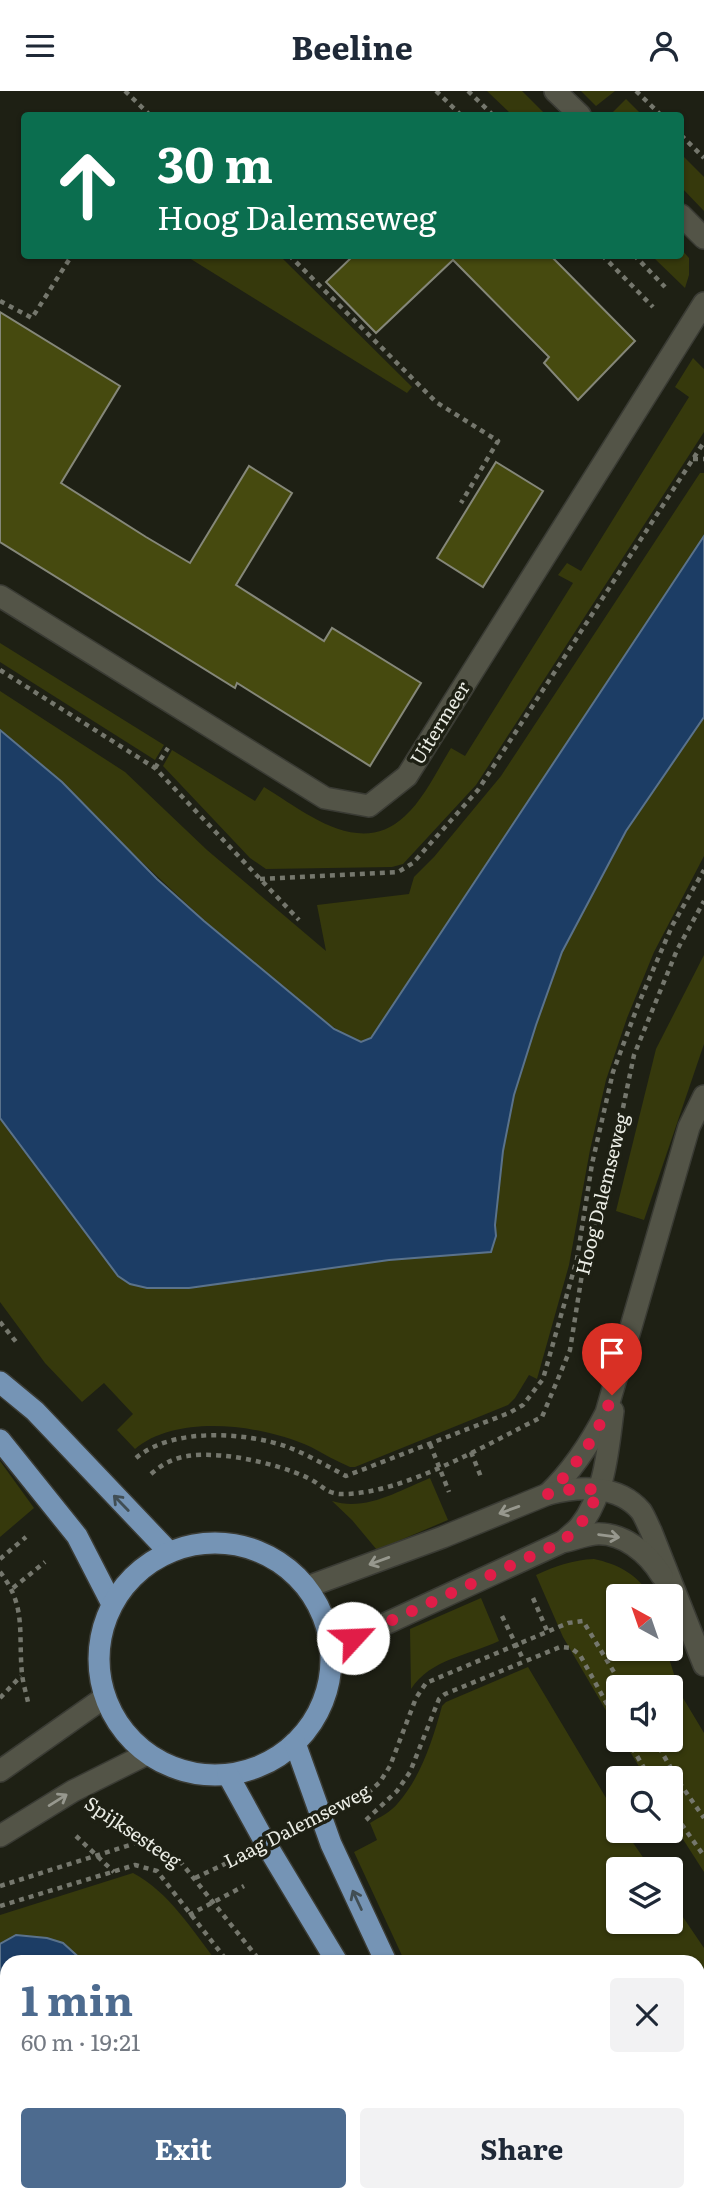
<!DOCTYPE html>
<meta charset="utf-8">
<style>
body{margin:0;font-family:Literata,serif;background:#f2f2f3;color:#1f2937;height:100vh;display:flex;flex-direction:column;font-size:26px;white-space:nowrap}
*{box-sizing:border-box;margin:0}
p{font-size:23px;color:#747a83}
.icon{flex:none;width:38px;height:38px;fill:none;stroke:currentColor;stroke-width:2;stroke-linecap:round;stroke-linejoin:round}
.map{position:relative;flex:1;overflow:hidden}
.details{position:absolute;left:0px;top:1864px;width:705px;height:247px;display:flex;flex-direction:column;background:#fff;border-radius:21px 21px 0 0;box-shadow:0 2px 5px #0004}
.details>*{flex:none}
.top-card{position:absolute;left:21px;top:21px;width:663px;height:147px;border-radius:7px;box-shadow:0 2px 5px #0004;background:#0b6e4f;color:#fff;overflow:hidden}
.needle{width:46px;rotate:320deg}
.buttons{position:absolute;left:606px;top:1493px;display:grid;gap:14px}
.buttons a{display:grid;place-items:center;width:77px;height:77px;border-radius:7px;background:#fff;box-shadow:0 2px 5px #0004;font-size:35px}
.pin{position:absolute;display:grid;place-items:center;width:60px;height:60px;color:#fff;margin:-72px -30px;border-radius:50% 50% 50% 0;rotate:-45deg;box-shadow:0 0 7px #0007}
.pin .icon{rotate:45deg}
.me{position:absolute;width:77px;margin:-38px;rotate:65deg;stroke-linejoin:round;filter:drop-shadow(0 0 5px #0008)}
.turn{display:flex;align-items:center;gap:24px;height:147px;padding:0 21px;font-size:32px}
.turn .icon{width:91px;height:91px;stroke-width:2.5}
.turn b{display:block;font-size:49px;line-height:60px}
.round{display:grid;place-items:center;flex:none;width:74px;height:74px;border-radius:7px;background:#f2f2f3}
.head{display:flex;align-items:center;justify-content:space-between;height:119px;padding:0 21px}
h1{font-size:42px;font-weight:700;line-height:52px;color:#4d6b8f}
.action{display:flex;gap:14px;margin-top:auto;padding:14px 21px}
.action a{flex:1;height:80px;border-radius:7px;background:#4d6b8f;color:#fff;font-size:28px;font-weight:700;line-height:80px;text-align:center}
.action a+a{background:#f2f2f3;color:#1f2937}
header{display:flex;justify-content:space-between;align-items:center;height:91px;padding:0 21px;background:#fff;font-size:32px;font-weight:700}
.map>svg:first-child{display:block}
</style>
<header><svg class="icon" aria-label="menu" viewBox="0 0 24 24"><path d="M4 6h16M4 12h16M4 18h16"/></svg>Beeline<svg class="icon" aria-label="person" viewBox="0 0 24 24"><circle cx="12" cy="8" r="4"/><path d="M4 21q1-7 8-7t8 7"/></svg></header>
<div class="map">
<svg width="704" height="2109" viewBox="0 0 704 2109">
<rect width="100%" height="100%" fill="#1e2014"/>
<g fill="#36390c">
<path d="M487,0H522L546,24H512Z"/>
<path d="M581,0H615L596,15Z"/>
<path d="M626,8L642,24H612L611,23Z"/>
<path d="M681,63L704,86V120L681,96Z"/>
<path d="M681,158L689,167V184L685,197L652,165L681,164Z"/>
<path d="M186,165H280L412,296L407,302Z"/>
<path d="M693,267L704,278V341L476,694L403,773L392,776L266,778L250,767L163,675L172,659L255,710L264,696C305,721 360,768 405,725C423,709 438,678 451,657L465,665L573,492L558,484L567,472L581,480L689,306L675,296Z"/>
<path d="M700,382H704V445L371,947L361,951C320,933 288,901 254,873C176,806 103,733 28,662L0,639V600L125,681L207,759L326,860L317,814L409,803L414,786L434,766L501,685Z"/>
<path d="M0,552L164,654L155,669L0,571Z"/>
<path d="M704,626V765L654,861L627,927L606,989L590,1059L569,1174L537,1288L529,1284L515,1307L508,1314L355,1376H350C336,1370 324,1363 311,1356C263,1334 178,1322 135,1358L117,1339L133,1323L104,1292L82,1311L45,1272L0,1211V1027L118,1185L147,1197H189L389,1169L491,1161L496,1145L495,1134L503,1060L514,1004L536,934L562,861L626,740Z"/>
<path d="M704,864V953L644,1129L616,1120L656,958Z"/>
<path d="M0,1370L34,1417L0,1446Z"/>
<path d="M430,1387L448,1429L377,1459L352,1429L332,1410C366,1421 400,1399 430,1387Z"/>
<path d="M594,1468C617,1473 638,1483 650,1505H618V1558H666L680,1602L704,1642V1781L670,1728V1687H646L623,1649L670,1648V1596H618V1640L563,1546L536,1484C556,1475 572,1469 594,1468Z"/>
<path d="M481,1507L499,1550C470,1564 430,1568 411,1598L410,1538Z"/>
<path d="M528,1576L618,1727V1740H625L651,1778H618V1830H670V1807L704,1857V2109H561L558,2104H698V1871H405L354,1761L377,1749L370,1732C380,1726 391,1721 398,1712C421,1686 433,1648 442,1615L446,1611Z"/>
<path d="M133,1782C169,1801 192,1839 217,1871H84L63,1852L0,1853V1824Z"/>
<path d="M7,1919V1956L0,1973V1923Z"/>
<path d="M323,2104H390L394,2109H327Z"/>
</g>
<g fill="#1c3d65" stroke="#5a728b" stroke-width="2">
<path d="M704,445V626L626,740L562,861L536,934L514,1004L503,1060L495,1134L496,1145L491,1161L389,1169L189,1197H147L130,1193L118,1185L0,1027V639L62,691L157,788L204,830L334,938L361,951L371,947Z"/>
<path d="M16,1844L47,1847L63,1852L84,1871H7V1919L0,1923V1853Z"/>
<path d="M155,2104H323L327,2109H163Z"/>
</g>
<g fill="#464a0f" stroke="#858779" stroke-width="2">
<path d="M354,164H550L635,250L578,309L544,272L549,266L453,169L376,242L326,191Z"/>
<path d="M0,221L120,295L61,392L146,446L190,472L249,375L292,402L236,494L324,550L332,537L421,592L370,675L237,592L235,597L0,451Z"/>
<path d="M496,371L543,400L483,496L437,467Z"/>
</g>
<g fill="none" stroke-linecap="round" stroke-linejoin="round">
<defs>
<g id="minor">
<path d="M555,0L580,24"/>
<path d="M681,124L704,147"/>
<path d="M0,505L325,707L369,715L407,685L704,212"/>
<path d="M548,1403C573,1379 590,1353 606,1322L689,1036L704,1005"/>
<path d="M564,1450C569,1445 576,1440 580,1435C605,1404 608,1358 613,1320"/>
<path d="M307,1496L443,1446L548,1403C579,1395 618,1393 641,1420C645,1426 648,1434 651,1440L704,1574"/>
<path d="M331,1558L562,1451C573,1449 584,1444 595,1443C623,1441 648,1462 662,1485"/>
<path d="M0,1680L105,1606"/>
<path d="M0,1745L73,1700L147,1663"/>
<path d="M0,2023L7,2019"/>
</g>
<g id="major">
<path d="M0,1291L35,1320L169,1461"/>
<path d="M0,1349L77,1445L112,1513"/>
<circle cx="215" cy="1568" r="116"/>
<path d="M295,1652L331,1753L386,1871"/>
<path d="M228,1684L266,1753L337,1871"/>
<path d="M506,2104L510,2109"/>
</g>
</defs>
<use href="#minor" stroke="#3a3b34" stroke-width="24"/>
<use href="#major" stroke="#3a3b34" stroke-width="24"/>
<g stroke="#75776d" stroke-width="4.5" stroke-dasharray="5 5" stroke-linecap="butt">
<path d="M125,0L150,24"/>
<path d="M436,0L461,24"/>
<path d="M468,0L493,24"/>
<path d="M636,0L661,24"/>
<path d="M681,44L704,67"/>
<path d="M289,164L436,311L498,350L461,412"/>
<path d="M602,164L653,216"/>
<path d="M634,164L665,196"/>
<path d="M0,210L32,227L72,164"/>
<path d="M693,368H704"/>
<path d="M0,579L155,677L299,829"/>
<path d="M155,677L168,657"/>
<path d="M260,788L398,781L413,772L478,699L704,351"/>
<path d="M0,1231L17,1252"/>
<path d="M430,1353L449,1401"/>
<path d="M471,1361L481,1386"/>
<path d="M136,1367C173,1336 245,1341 288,1356C308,1364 327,1375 346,1385L509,1322L523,1314L543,1288L577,1168L592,1073L613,981L638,914L672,835L704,779"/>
<path d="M151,1383C158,1377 165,1372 173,1369C206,1355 277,1372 308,1387C323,1394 326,1404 345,1403C405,1402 487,1353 542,1326L570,1259L582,1183L614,1060L634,964L677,859L704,810"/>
<path d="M0,1468L26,1446"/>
<path d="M0,1481C27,1515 18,1543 22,1583C23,1592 26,1602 28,1611"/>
<path d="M13,1497L45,1471"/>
<path d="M533,1507L548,1542"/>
<path d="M502,1525L524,1570"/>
<path d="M0,1607L21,1585"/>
<path d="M627,1648L650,1687"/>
<path d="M654,1648L681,1694L704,1727"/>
<path d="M359,1707L369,1701L380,1691L390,1675L416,1607L426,1592L568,1532L583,1530L623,1596"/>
<path d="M670,1717L704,1765"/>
<path d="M112,1727L179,1769L261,1871"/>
<path d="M366,1729L397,1700L410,1681L439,1608L445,1603L560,1556L571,1557L580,1564L618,1633"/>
<path d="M76,1745L114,1781"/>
<path d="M195,1787L229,1771"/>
<path d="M0,1795L146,1749"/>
<path d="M0,1815L135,1774L157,1780L228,1871"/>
<path d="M189,1824L244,1795"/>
<path d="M427,2104L431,2109"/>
<path d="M386,2109L395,2104"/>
</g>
<use href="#minor" stroke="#535447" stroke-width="21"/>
<use href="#major" stroke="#7594b5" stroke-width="21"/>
</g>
<defs><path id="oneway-shaft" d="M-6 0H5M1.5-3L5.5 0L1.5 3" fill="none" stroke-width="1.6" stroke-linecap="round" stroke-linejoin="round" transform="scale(1.75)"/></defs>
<g stroke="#414e54">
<use href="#oneway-shaft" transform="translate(121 1412) rotate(-134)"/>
<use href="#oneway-shaft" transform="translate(357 1809) rotate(-115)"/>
</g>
<g stroke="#97988e">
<use href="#oneway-shaft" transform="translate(509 1419) rotate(160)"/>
<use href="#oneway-shaft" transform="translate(609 1445) rotate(8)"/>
<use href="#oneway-shaft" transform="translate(379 1470) rotate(160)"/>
<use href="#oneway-shaft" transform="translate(58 1709) rotate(-32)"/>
</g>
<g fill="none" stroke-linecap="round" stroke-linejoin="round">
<path stroke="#e11d48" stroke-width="12" stroke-dasharray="0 21.6" d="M353,1547L562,1451C581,1434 591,1422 598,1398L562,1399L548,1403C577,1374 599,1343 612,1304"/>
</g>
<g text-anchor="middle" stroke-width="7" stroke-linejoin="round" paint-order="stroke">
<g font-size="19" fill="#eaece4" stroke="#1e2014">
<text transform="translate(440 632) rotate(-58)" y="7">Uitermeer</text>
<text transform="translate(602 1103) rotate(-76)" y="7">Hoog Dalemseweg</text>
<text transform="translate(297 1735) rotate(-27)" y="7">Laag Dalemseweg</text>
<text transform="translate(133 1741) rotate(34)" y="7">Spijksesteeg</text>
</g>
</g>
</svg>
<div class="buttons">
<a><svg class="needle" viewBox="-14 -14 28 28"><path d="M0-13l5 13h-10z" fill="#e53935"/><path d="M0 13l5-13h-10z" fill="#747a83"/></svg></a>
<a><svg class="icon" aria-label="sound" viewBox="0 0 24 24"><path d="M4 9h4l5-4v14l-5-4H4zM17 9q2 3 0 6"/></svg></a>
<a><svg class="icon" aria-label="search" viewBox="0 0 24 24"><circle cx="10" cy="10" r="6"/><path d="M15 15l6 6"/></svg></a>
<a><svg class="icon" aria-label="layers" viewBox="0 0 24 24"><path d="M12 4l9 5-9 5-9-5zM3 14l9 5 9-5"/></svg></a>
</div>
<div class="pin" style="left:612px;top:1304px;background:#d93025"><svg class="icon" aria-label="arrive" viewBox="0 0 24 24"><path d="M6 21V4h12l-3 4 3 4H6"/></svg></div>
<svg class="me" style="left:353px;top:1547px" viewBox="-20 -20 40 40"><circle r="19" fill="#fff"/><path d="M0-13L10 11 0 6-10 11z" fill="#e11d48"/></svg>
<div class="top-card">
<div class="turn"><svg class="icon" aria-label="ahead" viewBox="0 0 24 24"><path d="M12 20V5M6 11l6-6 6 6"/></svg><div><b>30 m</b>Hoog Dalemseweg</div></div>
</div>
<section class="details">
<div class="head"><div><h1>1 min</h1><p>60 m · 19:21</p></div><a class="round"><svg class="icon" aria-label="close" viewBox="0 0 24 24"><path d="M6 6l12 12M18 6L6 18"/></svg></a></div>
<div class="action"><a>Exit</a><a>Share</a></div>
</section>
</div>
